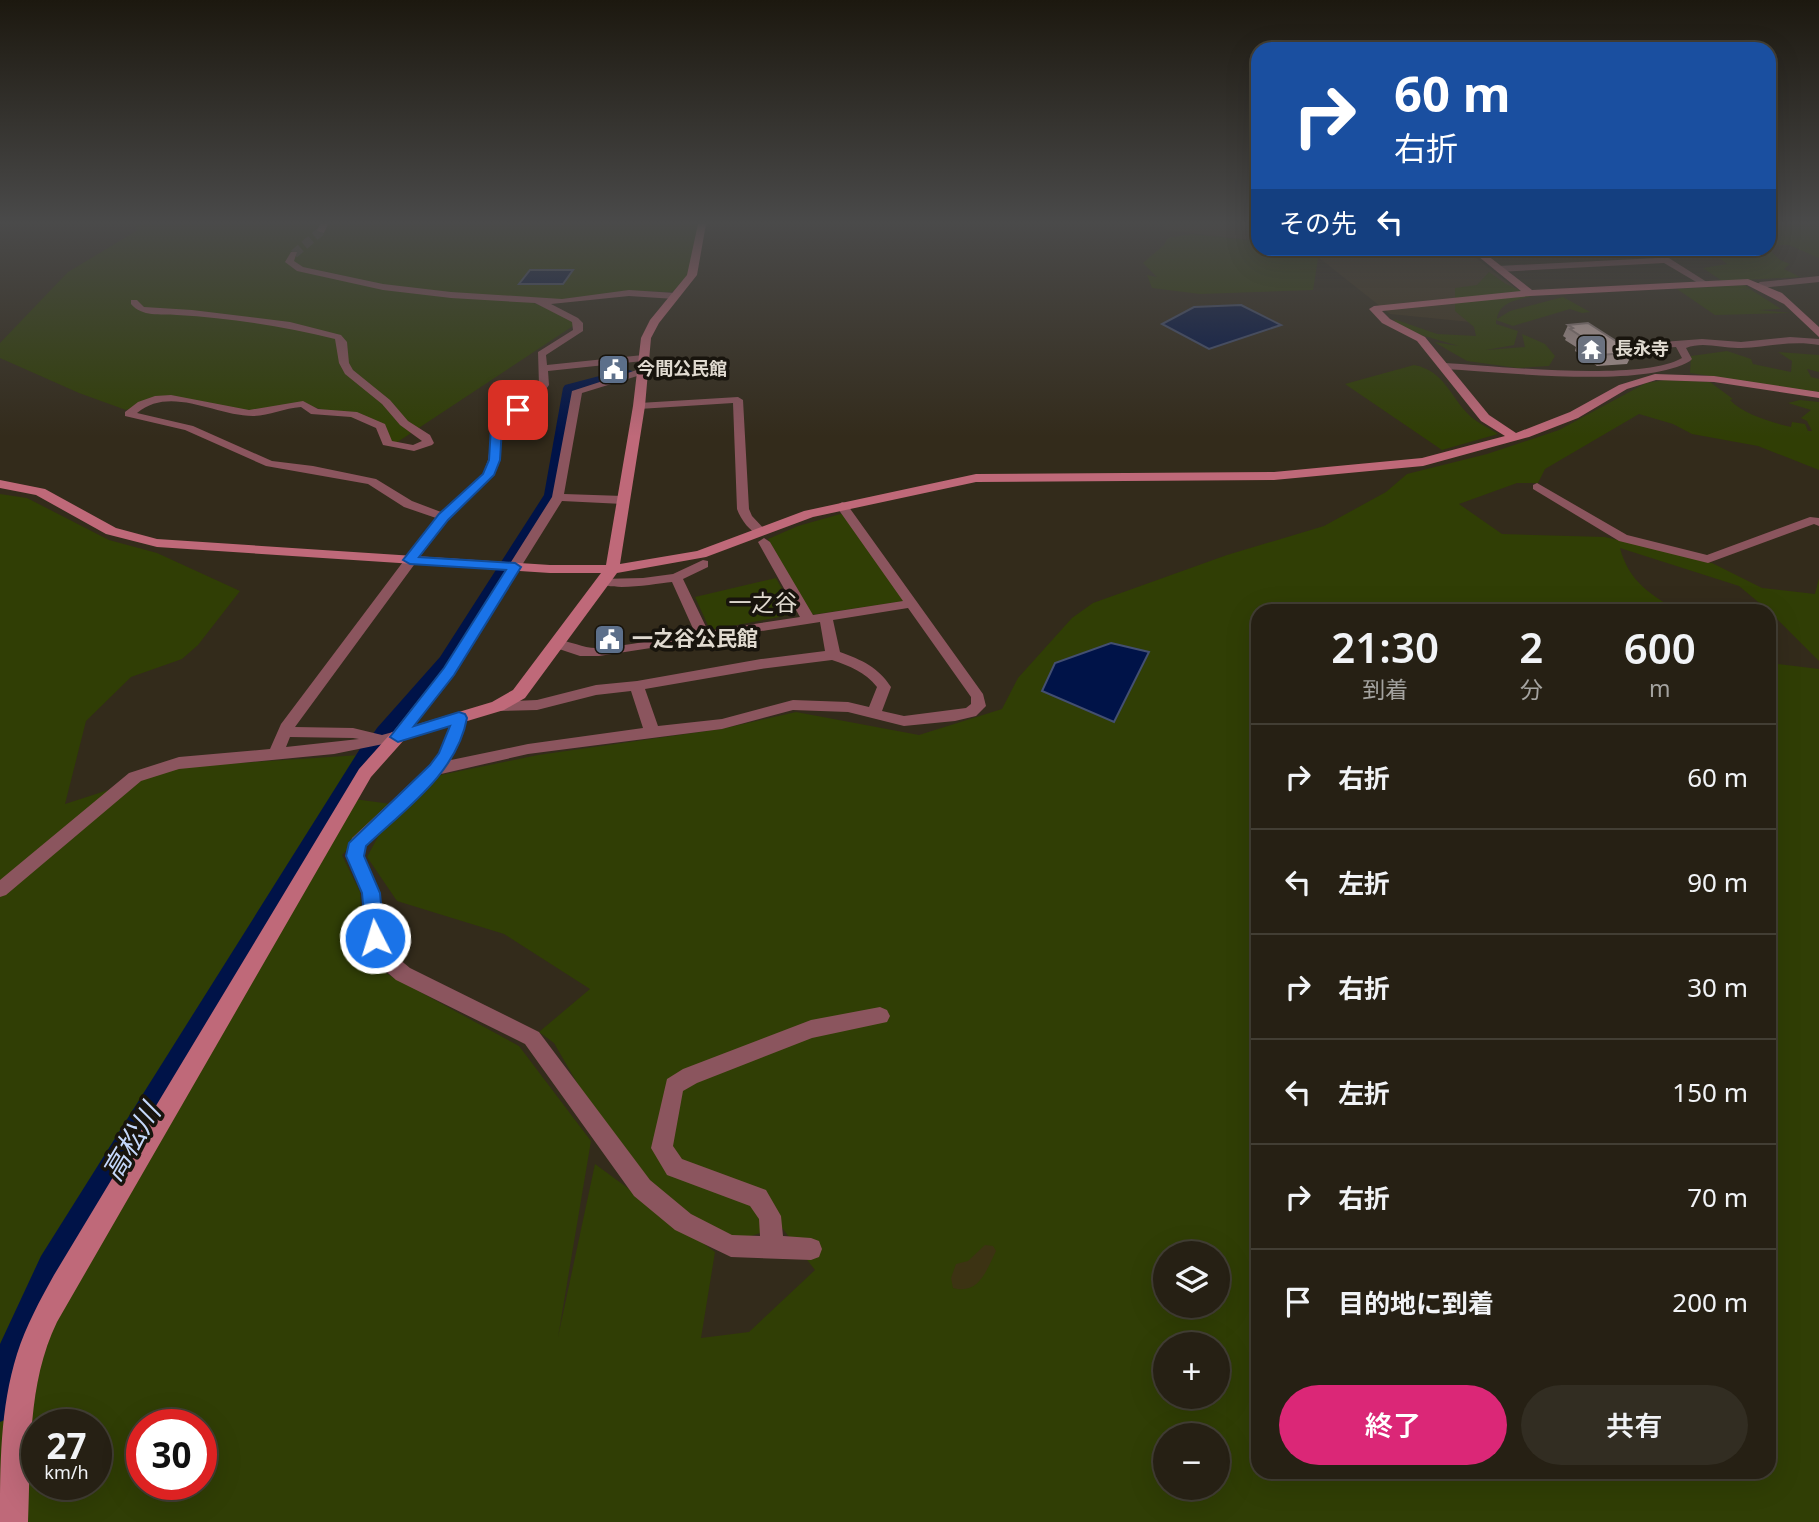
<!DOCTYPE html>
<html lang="ja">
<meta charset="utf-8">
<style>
body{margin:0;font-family:"Noto Sans","Noto Sans JP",sans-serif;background:#322d22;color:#f1f3f6;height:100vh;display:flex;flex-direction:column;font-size:26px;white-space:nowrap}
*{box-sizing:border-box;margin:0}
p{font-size:23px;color:#a4a3a0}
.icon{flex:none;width:38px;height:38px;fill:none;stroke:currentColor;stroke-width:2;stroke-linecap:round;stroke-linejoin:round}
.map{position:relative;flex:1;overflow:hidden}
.side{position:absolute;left:1251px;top:604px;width:525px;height:875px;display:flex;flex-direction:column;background:#262014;border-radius:21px;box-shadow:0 7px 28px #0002,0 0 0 2px #423e34}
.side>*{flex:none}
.guide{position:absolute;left:1251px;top:42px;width:525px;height:214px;border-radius:21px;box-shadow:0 7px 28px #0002,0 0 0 2px #423e34;background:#1a4fa0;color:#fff;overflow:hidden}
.fabs{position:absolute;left:1153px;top:1241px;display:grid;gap:14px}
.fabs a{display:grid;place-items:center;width:77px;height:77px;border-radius:50%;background:#262014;box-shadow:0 7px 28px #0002,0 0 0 2px #423e34;font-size:35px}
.speed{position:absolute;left:21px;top:1409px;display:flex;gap:14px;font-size:35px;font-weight:700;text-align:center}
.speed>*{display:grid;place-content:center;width:91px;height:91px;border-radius:50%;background:#262014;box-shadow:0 7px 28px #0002,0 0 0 2px #423e34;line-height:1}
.speed small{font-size:18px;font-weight:400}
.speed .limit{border:10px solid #d22;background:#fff;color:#111}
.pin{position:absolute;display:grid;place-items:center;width:60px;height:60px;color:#fff;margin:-30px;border-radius:14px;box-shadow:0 4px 10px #0006}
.me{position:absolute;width:77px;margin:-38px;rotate:355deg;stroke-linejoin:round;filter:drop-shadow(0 0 5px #0008)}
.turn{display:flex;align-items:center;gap:24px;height:147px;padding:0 28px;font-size:32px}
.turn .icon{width:91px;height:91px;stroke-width:2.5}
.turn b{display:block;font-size:49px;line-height:60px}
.then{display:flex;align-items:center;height:66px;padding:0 28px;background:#0003;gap:14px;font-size:26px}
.eta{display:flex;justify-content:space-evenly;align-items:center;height:119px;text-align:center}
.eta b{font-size:42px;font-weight:600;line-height:49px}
.button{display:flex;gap:14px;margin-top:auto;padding:14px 28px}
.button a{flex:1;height:80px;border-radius:42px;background:#db2777;color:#fff;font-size:28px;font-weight:600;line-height:80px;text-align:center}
.button a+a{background:#322d22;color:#f1f3f6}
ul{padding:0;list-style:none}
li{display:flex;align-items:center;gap:21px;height:105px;padding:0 28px;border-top:2px solid #423e34}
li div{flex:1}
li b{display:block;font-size:26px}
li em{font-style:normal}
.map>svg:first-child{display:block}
</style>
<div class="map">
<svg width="1819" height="1522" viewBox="0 0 1819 1522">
<rect width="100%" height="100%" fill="#332b1b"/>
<g fill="#40341d">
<path d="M1162,224H1258V241L1167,230Z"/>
<path d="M1308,249H1464L1519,291L1481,323L1390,314Z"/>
</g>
<g fill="#303e05" fill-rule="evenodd">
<path d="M134,224H700L689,276L672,292L633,291L554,300L417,292L443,297L531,302L550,309L576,324L393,445L381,426L303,404L262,413L161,397L126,410L79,393L0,358V343L68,272L138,230Z"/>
<path d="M1769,224L1819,226V258L1789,245H1769Z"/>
<path d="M1192,234L1258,241V248L1304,249L1318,259L1313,290L1200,294L1152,288L1147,275L1157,277L1143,263L1164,245L1168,238Z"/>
<path d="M1708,249H1769L1780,260L1790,264L1784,269L1800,277L1722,281L1703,268L1727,264Z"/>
<path d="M1489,272L1506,284L1532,296C1517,300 1499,302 1497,319L1510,311L1563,297L1590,312L1582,313L1570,309L1513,326L1496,320V324L1518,331L1514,345L1486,350L1525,347L1522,334L1545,344L1555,356L1549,366L1518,368L1467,361L1434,342L1459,346L1421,335L1396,323L1394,319L1437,334L1476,336L1474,327L1455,311V288L1477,285Z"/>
<path d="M1744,285L1750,288L1737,290L1750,289L1781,309L1759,310L1791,313L1715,315L1677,289Z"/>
<path d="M1727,351L1751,359L1753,364L1791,372L1792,361L1778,352L1819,355V372L1807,369L1811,377L1819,379V392L1690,373L1691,356Z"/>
<path d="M1414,365C1445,371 1450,397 1470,416C1478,423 1489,428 1498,434L1442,450L1345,384Z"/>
<path d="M1665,380L1710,382L1733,399L1730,400C1743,414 1773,423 1791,427L1792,422L1805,424L1808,431H1812L1807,421L1801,418L1811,410L1788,403L1800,400L1819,402V470L1758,446L1692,434L1673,424L1639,414L1545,469L1538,483H1517L1459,504L1502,534L1605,537L1712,563L1762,588L1815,594L1819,578V661L1769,611L1739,586L1620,548C1629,582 1651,595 1679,611H1258V1472H1769V659L1778,664L1819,669V1522H0V494L27,498L109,540L157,553L240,591L198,645L182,659L131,677L86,721L65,804L180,767L360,755L301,844L270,935L354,799L391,804L342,855L360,892L363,937L378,969L519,1046L591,1141L558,1337L595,1164L715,1252L701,1338L749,1332L815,1270L768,1210L763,1232L727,1244L620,1157L554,1043L539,1032L590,989L504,934L397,901L367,857L382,829L431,777L538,755L721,729L796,712L919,735L1002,709L1018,678L1072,618L1093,603L1227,555L1324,526L1386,492L1407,474L1487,454L1559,430L1646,383ZM1166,1253H1218V1306H1166ZM1166,1344H1218V1396H1166ZM37,1424H96V1484H37ZM142,1424H201V1484H142ZM1166,1435H1218V1488H1166Z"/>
<path d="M844,513L904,601L811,615L768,539L798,526Z"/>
<path d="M776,578L796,614L710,630L695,597Z"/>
</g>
<path fill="#3c3313" d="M985,1245L993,1246L996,1251C986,1271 979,1295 953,1288L951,1278L956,1264L968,1261Z"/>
<g fill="#001348" stroke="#434f71" stroke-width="2">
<path d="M530,270H573L563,284H519Z"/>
<path d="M1241,305L1281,325L1209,349L1162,324L1194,307Z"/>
<path d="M1111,643L1149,652L1114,722L1042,691L1055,663Z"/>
</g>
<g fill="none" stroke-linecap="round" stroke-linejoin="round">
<g fill="#001348" fill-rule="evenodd">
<path d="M626,369L632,371L634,374L632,377L578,391L562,495L456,667L393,740L385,742L377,740L373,734L377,728L440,657L544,495L563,388L565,385Z"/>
<path d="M372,742L381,744L384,750L297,889L67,1282L36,1350L14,1416L0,1422V1344L41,1256L363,744Z"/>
</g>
<path stroke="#4d4536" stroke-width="9" stroke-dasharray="9 4.5" stroke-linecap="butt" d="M294,254L321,231"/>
<g fill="#8b555e" fill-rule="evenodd">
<path d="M320,224H328L324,233L317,231Z"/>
<path d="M1642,248H1653L1710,284L1703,286L1664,263L1498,272L1494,269L1498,266L1657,258Z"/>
<path d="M291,252H297L294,261L303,267L383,284L451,292L562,299L629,290L675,293L679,296L675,299L629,296L551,304L578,318L583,323V331L546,355L547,365L643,355L648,358L643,361L548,371L549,385L538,400L502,428L500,460L492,477L447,520L295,727L353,728L382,735L393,732L444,668L552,497L572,391L643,368L647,369V373L582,393L564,494L623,496L629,500L623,504L562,501L454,674L403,740L334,754L179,769L141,781L6,895L0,897V880L129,773L179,757L270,749L281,724L436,518L404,507L368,484L266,466L185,430L125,416V412L138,402L155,396L171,395L249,410L303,401L318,409L357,412L385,424L392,441L413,445L422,441L400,425L382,404L345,374L339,363L335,339C283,326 230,318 177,315C160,314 142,317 131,304V300H137L144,307L192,310L290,322L341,335L347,342L349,363L353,370L390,400L408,421L430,435L434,443L432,445L414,451L383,445L376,428L351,417L311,414L301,407C284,408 269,416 253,416C215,416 171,385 137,413L193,426L272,461L313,466L376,479L412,501L441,512L483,474L488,460L493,425L530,396L539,385L538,352L573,330L572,322L535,303L451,298L383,290L297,271L285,262ZM290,737L353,738L359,739L286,747Z"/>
<path d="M1819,276V282L1760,288L1756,285L1760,282Z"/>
<path d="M1790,337L1819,339V345C1792,340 1768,347 1741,348C1723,349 1704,341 1686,348L1692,359L1690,361C1643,389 1504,372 1445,369L1440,366L1445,363C1497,366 1640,382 1682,358L1676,347L1639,349L1634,346L1636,344L1702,339L1741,342Z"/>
<path d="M738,397L743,400L749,509L752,516L767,532L761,536C750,532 741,520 737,509L733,403L639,409L634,406L639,403Z"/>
<path d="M1537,483L1627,535L1707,555L1810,517L1819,518V526L1814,524L1708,563L1619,541L1533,489V485Z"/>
<path d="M842,502L846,503L983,694L986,706L976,716L955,721L904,726L848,712L793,710L722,729L528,754L441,774L366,846L364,856L380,893L384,938L388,950L410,968L539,1032L650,1180L691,1214L732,1235L760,1236L759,1219L750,1206L667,1175L651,1148L667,1079L683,1069L811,1020L880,1007L887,1010L890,1016L887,1022L812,1038L697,1083L683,1091L673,1146L682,1159L766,1190L781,1216L783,1236L811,1238L819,1241L822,1249L819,1257L811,1260L731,1257L675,1230L634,1196L525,1044L396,980L373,960L366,938L362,893L346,856L352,838L430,765L439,754L454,714L459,713L467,718L451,760L528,744L643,728L631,691L596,695L537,710L498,711L493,710L491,706L493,702L537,700L596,685L637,681L761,659L825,651L820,622L599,656H580L553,647L551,644L553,641C566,638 581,648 596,648C629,646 662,638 695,633L672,582C654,584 611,592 597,582L599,579L643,578L673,574L703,560L708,561V567L683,579L708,631L800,617L758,542L764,538L770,542L813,615L903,601L836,506ZM908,608L971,697V704L966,708L904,716L882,711L891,687C878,667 862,660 840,652L833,620ZM832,660C850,666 865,672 877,687L869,707L848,702L793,700L722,719L658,726L645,689L761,669Z"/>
</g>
<path fill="#bf6979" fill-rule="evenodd" d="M698,224H706L697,275L659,323L651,338L645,406L620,564L697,551L804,511L976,474L1274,472L1422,458L1505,436L1481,421L1417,341L1382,323L1369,309L1374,306L1521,291L1468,248H1478L1532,290L1748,279L1782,293L1819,327V337L1784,304L1747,285L1530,296L1382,311L1390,319L1425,337L1489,415L1516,433L1570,412L1619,385L1655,374L1714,376L1819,392V398L1714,382L1656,380L1627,389L1578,418L1529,437L1423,466L1274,480L976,482L813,517L706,557L617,573L525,698L504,710L404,740L371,777L57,1322C27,1384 31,1454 28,1522H0C0,1466 0,1408 17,1354C26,1326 40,1300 54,1275L359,769L392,732L492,702L513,690L601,573H550L157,547L106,534L36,495L0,488V480L45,489L116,528L157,539L550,565H606L633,406L641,338L650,320L687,275Z"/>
</g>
<path fill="#b19b98" d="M1568,325L1633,352L1627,364L1597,366L1575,351L1576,347L1565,340L1566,338L1563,336Z"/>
<path fill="#ceb4b1" stroke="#907e7c" stroke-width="2" d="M1588,323L1633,352L1602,355L1580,339H1585L1570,329L1573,328L1568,325Z"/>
<linearGradient id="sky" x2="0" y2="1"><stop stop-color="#1c180f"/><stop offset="0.51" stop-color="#4a4a4a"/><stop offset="1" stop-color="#4a4a4a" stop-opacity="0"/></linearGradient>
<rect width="1819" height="437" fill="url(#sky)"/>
<path fill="#1a73e8" stroke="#114b97" stroke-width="2" d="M514,407L524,410L502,428L500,460L494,475L448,520L419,557L515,563L521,567L454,675L414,726L459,712L465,714L467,718C457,773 405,809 366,846L364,856L380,893L384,938L382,944L375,946L368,944L366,938L362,893L346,856L349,843L430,765L439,753L450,726L398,742L390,737L444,668L506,570L410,564L403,560L439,514L483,474L489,460L491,427Z"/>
<defs>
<symbol id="temple-square" viewBox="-11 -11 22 22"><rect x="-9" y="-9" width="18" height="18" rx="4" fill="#6b7280" stroke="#18140d"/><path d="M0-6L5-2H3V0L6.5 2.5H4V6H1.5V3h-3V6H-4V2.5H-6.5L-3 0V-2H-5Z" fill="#fff"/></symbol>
<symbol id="civic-square" viewBox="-11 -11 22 22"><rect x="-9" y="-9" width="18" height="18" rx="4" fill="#5c6f8a" stroke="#18140d"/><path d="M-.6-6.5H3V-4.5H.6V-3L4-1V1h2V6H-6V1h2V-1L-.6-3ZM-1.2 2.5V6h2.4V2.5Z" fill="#fff"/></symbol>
</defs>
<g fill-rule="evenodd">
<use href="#temple-square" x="1574" y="332" width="35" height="35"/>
<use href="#civic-square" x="596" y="352" width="35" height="35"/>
<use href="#civic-square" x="592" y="622" width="35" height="35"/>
</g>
<g text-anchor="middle" stroke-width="7" stroke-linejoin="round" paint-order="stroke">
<g font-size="18" font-weight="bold" fill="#e0dad0" stroke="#18140d" text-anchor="start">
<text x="1615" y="355">長永寺</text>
<text x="637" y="375">今間公民館</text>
</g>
<g font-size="21" font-weight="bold" fill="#e0dad0" stroke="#18140d" text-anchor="start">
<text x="632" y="646">一之谷公民館</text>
</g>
<g font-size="23" fill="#e0dad0" stroke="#18140d">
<text x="763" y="611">一之谷</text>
</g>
<g font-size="28" font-style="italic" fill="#c4d7fa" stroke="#18140d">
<text transform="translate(131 1142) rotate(-59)" y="10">高松川</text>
</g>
</g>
</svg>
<div class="fabs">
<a><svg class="icon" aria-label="layers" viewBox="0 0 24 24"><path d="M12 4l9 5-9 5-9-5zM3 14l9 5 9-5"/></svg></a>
<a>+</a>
<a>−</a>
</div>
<div class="speed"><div>27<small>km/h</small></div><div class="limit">30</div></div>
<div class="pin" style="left:518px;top:410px;background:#d93025"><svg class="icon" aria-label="arrive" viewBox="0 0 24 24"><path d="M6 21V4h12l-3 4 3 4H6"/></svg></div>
<svg class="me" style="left:375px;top:938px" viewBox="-20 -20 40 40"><circle r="17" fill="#1a73e8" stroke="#fff" stroke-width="3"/><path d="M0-11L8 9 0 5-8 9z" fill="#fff"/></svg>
<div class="guide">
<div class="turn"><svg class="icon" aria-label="right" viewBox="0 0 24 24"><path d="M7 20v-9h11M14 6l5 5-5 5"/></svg><div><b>60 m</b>右折</div></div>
<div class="then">その先<svg class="icon" aria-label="left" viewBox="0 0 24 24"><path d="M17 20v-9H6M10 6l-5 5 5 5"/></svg></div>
</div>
<section class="side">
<div class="eta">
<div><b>21:30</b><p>到着</p></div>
<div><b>2</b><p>分</p></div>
<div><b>600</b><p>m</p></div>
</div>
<ul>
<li><svg class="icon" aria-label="right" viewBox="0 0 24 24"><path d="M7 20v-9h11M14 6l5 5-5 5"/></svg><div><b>右折</b></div><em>60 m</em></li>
<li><svg class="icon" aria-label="left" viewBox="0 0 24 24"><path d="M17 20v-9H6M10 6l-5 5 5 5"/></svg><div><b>左折</b></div><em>90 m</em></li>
<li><svg class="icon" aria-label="right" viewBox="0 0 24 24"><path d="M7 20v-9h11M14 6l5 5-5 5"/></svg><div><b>右折</b></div><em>30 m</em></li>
<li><svg class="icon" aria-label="left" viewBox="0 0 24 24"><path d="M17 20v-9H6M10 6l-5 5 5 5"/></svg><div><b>左折</b></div><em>150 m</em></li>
<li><svg class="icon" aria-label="right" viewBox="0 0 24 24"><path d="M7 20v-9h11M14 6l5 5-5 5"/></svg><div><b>右折</b></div><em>70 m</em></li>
<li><svg class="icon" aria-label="arrive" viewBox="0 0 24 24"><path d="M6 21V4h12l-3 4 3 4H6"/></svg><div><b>目的地に到着</b></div><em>200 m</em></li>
</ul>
<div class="button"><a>終了</a><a>共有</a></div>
</section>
</div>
